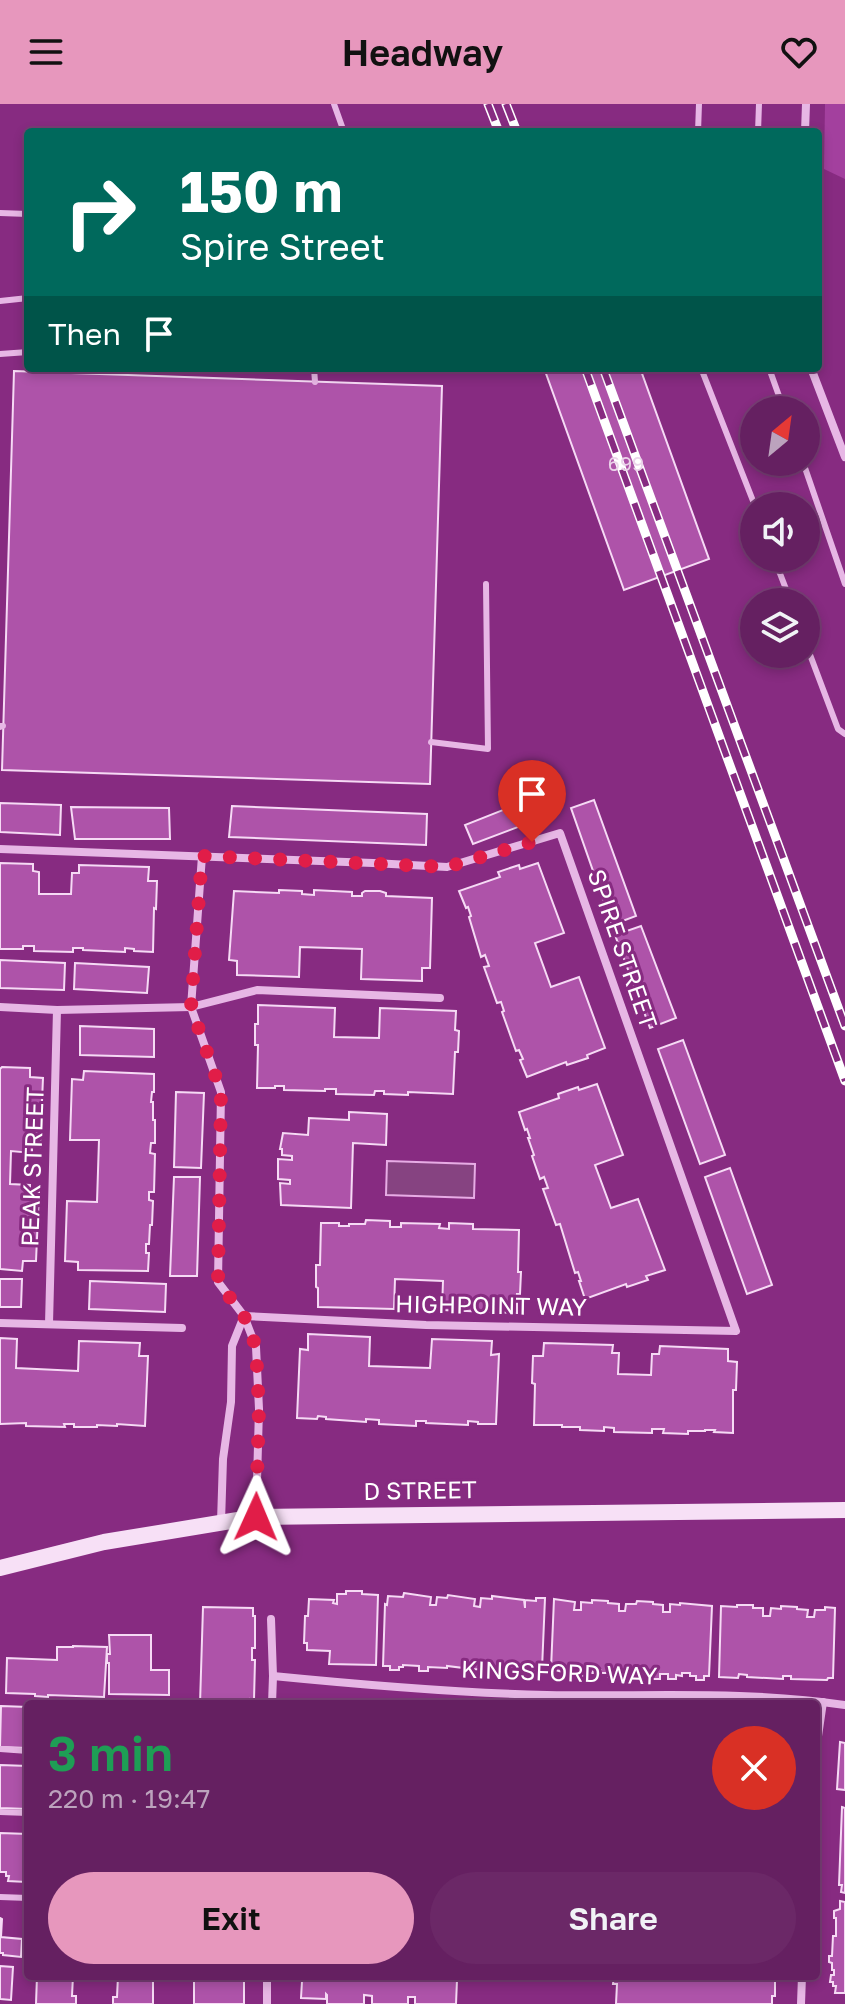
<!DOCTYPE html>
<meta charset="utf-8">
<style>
body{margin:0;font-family:"Golos Text",sans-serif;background:#6b2867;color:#f1f3f6;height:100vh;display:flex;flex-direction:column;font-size:30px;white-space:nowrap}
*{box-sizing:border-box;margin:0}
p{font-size:26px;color:#bca3bd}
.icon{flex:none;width:44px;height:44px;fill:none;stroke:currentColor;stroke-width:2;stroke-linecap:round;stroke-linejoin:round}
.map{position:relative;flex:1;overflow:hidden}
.details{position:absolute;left:24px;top:1596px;width:796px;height:280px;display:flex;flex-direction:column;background:#652061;border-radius:8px;box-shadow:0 4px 12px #0003,0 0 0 2px #793e76}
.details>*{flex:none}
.banner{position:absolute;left:24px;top:24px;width:798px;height:244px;border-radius:8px;box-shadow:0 4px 12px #0003,0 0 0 2px #793e76;background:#00695c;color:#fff;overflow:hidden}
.needle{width:52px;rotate:29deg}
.fabs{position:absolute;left:740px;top:292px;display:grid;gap:16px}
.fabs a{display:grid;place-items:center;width:80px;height:80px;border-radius:50%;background:#652061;box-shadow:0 4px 12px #0003,0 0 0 2px #793e76;font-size:40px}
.pin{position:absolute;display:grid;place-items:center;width:68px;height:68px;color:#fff;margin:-82px -34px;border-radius:50% 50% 50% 0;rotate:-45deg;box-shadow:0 0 8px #0007}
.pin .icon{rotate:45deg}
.me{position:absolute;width:88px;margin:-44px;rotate:1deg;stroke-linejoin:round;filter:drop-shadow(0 0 6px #0008)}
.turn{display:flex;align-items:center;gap:28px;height:168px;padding:0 24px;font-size:36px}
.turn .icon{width:104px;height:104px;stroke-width:2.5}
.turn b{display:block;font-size:56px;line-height:68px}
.then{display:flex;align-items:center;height:76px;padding:0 24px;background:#0003;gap:16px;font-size:30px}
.round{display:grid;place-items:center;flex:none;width:84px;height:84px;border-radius:42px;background:#6b2867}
.summary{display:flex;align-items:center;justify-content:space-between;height:136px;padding:0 24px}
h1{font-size:48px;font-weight:600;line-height:60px;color:#1e9e55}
.primary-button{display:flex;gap:16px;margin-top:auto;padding:16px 24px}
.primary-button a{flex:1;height:92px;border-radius:48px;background:#e797bd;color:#111;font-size:32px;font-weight:600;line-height:92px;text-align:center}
.primary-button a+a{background:#6b2867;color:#f1f3f6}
header{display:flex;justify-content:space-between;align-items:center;height:104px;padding:0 24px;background:#e797bd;color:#111;font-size:36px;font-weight:600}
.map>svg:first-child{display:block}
</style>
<header><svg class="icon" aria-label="menu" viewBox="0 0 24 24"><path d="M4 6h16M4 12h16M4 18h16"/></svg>Headway<svg class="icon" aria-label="heart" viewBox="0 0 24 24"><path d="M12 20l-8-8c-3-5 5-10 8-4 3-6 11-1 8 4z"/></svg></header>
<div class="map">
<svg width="845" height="1900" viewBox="0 0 845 1900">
<rect width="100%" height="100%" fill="#872b81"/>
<path fill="#a3409e" d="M825,0H845V75L824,65Z"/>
<path fill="#864381" stroke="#e7ace5" stroke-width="2" d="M387,1057L475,1060L474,1094L386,1091Z"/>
<g fill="#ae53a9" stroke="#f6daf5" stroke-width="2">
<path d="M544,264H640L709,455L624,486Z"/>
<path d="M14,267L442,282L430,680L2,666Z"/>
<path d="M594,696L636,812L612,821L571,704Z"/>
<path d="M526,697L534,717L473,740L465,721Z"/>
<path d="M0,699L61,701L60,731L0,728Z"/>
<path d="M232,702L427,710L426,741L229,733Z"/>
<path d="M71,703L169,704L170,735H75Z"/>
<path d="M0,759L33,760V767L39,768V790H71L72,769H79V761L149,763L148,777H157L156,805L154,804L153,848L134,847V845L125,844V848L83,846V844H73V848L34,847V842H23V845H0Z"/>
<path d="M538,759L564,829L535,839L551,883L579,873L605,944L587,951L588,954L567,961L566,958L527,973L520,956L523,955L519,946L516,947L502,908L504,907L501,898L497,899L484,863L489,862L485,851L481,853L469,813L471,812L468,803L466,804L459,787L500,773L498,768L519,761L520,765Z"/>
<path d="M279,786L302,787V790L314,791V786L352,788V792H362V789L365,787H380L386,789V792L432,794L430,864H422V877L361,875L362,845L300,843L299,873L237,871V857L229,856L234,787L279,789Z"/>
<path d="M641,822L676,914L650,924L615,831Z"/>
<path d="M0,856L65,859L64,886L0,884Z"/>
<path d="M75,859L149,863L147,889L74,885Z"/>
<path d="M258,901L335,904L334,933L379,934L380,904L456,907L455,926L459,927L458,948H455L453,990L408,988V991L384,990V987H375L374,991L336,990V985H325V987L284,986V982H275V984H257L258,941H255V920H258Z"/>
<path d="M80,922L154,925V953L80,951Z"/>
<path d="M683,936L725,1051L700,1060L658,945Z"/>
<path d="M2,963L30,964V973L43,974L40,1043L32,1042V1049L11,1047L10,1080L30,1081V1088H39L36,1157H23L22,1167L0,1165V965Z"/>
<path d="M84,967L154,970V988H152L151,998H153V1016H155V1039H151L150,1049L155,1050L154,1088H149V1096L153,1097L152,1121H150L149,1140H146V1149H149L148,1167L78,1166V1158L65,1157L67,1097L97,1098L99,1036H70L72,975L83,976Z"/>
<path d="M597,980L623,1051L595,1061L611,1104L638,1095L665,1166L646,1172L648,1176L627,1183L626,1180L585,1195L579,1177H581L578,1168L575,1169L560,1120L556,1121L543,1085L548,1084L544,1073L540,1075L532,1052L534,1051L528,1034H530L527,1025L525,1026L519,1008L559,994L558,990L578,983L579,986Z"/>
<path d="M176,988L204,989L201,1064L174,1063Z"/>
<path d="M349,1008L387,1010L386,1041L353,1039L351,1104L281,1101L280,1079L290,1080V1076L278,1075V1055L292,1056V1052L282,1051V1045H280L283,1029L308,1031L309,1014L349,1016Z"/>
<path d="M730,1064L772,1181L747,1190L705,1073Z"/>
<path d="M174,1073H200L197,1172H170Z"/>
<path d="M366,1116L390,1117V1123H401V1119L440,1120L439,1124L449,1125V1119L473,1120V1125L519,1126L518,1168H521L520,1190H517V1209L442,1206L443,1177L395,1175L394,1205L318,1203V1184L316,1183V1161H320L321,1119H339V1122H349V1120H365Z"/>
<path d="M0,1175H22L21,1203H0Z"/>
<path d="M90,1177L166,1180L165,1208L89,1205Z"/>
<path d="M308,1230L370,1233L369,1262L430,1264L432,1235L492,1237L491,1251L499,1250L496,1320H478V1318L468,1317V1321L426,1319V1317H416V1322L379,1320V1316L366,1315V1318L326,1315V1313L318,1312L317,1315L297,1314L300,1245L308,1246Z"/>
<path d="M0,1234L17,1235L16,1264L78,1267L79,1237L140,1239L139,1252H148L145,1322L117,1320V1322L97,1321V1323H74V1320H64L65,1323L26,1322V1319L0,1320Z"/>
<path d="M544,1239L613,1241L612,1249H619L618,1270L651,1271L652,1250H659L660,1242L728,1245V1257L737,1258L736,1286H733V1329L714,1328L715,1326H705V1327H688V1330L663,1329L664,1325H652V1329L614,1328V1324L604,1323V1327L580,1326V1323H562V1321H534L535,1280L532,1279L533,1252H543Z"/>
<path d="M346,1487H362V1490L378,1491L376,1561L329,1560L330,1547L307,1546V1539H304L305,1512H308L309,1495L334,1496L333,1499L337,1500V1490H346Z"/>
<path d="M404,1489L431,1493L430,1501H436L437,1493L447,1494L448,1491L475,1495L474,1502L480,1503L481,1494L492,1495V1492L524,1496L525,1504V1496L536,1497V1494H545L542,1565H536V1567L515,1566V1570H507L508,1566L492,1563V1566L471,1565V1568H463V1564L447,1562V1564L428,1563V1567H419V1562L403,1561V1563H399V1566H390V1562H383L385,1500L387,1501L388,1492L403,1493Z"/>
<path d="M554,1495L575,1498L574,1506H581V1498L592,1499V1496L608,1497V1499L619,1500V1507H625L626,1500H636L637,1497L653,1498V1500L663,1501V1508H670V1500L680,1501V1499L712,1502L709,1572H704V1576H696V1572H690V1569H682V1572L676,1571V1575H668V1570H660V1575H652V1570L637,1569L632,1570V1574H623L624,1569H616V1573H608V1569H601V1566H593V1569H587V1572H579V1568H572L571,1572L563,1571V1568L551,1565Z"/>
<path d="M737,1501H753V1504H763V1512H770L771,1504L781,1505V1502L797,1503V1505L808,1506L807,1513H814L815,1506H825V1503L835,1504L833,1574H828L827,1576L791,1575V1572H783V1575L747,1573V1571L739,1570L738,1574L719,1573L721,1502L737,1503Z"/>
<path d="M203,1503L253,1504V1512H255V1544H252V1556H255L254,1596L250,1595V1600H200Z"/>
<path d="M109,1531H151V1566H169V1591L109,1590V1559H107V1550H110Z"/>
<path d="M73,1542L107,1543L104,1593L48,1591V1593L35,1592V1590L6,1589L7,1554L57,1556V1543H73Z"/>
<path d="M1,1602L28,1603V1644L0,1643Z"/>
<path d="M840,1638L845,1639V1686L837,1685Z"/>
<path d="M0,1661L28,1662V1705L0,1704Z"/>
<path d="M842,1703L845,1704V1789L841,1788L842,1781H839Z"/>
<path d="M0,1729L28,1730V1772H26V1778L8,1777L9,1772H6V1768H0Z"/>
<path d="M840,1797L845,1798V1889H835L836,1882H833V1878H830L831,1871H834V1866H832V1859L829,1858V1852H832L833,1832H836V1814H834V1807L840,1805Z"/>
<path d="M0,1814L2,1815L1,1833L22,1835L21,1853L3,1851V1849H0Z"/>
<path d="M0,1862L13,1863L11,1896L0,1895Z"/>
<path d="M37,1872H73L72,1892H76V1900H36Z"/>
<path d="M118,1872H153V1900H113V1893H117Z"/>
<path d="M298,1872H460V1875L457,1876L456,1900H415V1893H408V1900H372V1892L364,1891V1900H327V1891L326,1890V1895L301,1894L302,1877L298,1876Z"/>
<path d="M614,1872H775V1892H772V1900H616L617,1880H613Z"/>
<path d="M194,1873L244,1874V1900H194Z"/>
</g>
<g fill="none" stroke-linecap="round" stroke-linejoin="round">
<g stroke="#e7b7e5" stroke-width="6">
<path d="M334,0L344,28"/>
<path d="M698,28L699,0"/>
<path d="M758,28L759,0"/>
<path d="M0,109L28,110"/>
<path d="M0,197L28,194"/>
<path d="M0,250L28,248"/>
<path d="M314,264L315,278"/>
<path d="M701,264L755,402"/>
<path d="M769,264L784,306"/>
<path d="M803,358L845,480"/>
<path d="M774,454L791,498"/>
<path d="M806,540L838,625L845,630"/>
<path d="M0,622H3L0,623"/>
<path d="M431,638L488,645L486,480"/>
<path d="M0,1645L28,1647"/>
<path d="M0,1708L28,1709"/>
<path d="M0,1793L28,1794"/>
</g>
<g stroke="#e7b7e5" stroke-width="8">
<path d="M805,28L806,0"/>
<path d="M811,264L845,353"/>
<path d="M0,745L373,759L447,763L560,729L736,1227L426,1221L244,1212"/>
<path d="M202,752L191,903L221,988L218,1178L244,1212L256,1243L259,1305L256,1413"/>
<path d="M0,903L57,906L191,903L257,886L440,894"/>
<path d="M0,1219L182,1224"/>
<path d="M49,1220L57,906"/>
<path d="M221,1418L223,1355L231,1298L232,1242L244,1212"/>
<path d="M271,1515L273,1572L272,1600"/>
<path d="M273,1572C364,1581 455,1589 547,1591C645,1593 747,1586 845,1601"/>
<path d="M816,1646L823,1598"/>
<path d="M267,1872V1900"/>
<path d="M801,1900L802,1872"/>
</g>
<path stroke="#f7e0f6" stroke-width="16" d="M0,1464L104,1438L256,1413L845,1406"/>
<defs>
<g id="rail">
<path d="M488,0L499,28"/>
<path d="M506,0L517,28"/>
<path d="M585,264L845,977"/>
<path d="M603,264L845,922"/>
</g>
</defs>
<use href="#rail" stroke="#fff" stroke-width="9"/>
<use href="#rail" stroke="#872b81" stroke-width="6" stroke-dasharray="18" stroke-linecap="butt"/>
</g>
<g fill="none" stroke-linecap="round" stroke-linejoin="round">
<path stroke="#e11d48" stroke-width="14" stroke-dasharray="0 25.2" d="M256,1413L259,1305L256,1243L244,1212L218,1178L221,988L191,903L202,752L447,763L532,738"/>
</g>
<g text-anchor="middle" stroke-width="6" stroke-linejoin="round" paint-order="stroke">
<g font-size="20" fill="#ebd4ea">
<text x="626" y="367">699</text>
</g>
<g font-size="24" fill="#fff" stroke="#872b81">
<text transform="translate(622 845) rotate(71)" y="8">SPIRE STREET</text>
<text transform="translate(33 1063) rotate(-88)" y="8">PEAK STREET</text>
<text transform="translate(491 1202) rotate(1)" y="8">HIGHPOINT WAY</text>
<text transform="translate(420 1387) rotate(-1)" y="8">D STREET</text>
<text transform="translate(559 1569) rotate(2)" y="8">KINGSFORD WAY</text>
</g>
</g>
</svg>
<div class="fabs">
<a><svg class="needle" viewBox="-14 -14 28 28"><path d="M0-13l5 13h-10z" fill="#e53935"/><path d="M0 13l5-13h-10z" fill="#bca3bd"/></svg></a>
<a><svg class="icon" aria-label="sound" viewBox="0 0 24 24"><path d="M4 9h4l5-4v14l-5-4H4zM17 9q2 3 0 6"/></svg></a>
<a><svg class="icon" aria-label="layers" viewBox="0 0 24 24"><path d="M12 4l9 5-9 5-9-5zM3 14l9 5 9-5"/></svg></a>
</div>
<div class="pin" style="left:532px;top:738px;background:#d93025"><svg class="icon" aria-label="arrive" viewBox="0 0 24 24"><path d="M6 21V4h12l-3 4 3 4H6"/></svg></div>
<svg class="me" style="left:256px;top:1413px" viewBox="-20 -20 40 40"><path d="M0-17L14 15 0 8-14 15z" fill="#e11d48" stroke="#fff" stroke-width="4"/></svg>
<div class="banner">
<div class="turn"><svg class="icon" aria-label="right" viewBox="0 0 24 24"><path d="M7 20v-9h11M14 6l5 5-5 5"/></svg><div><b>150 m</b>Spire Street</div></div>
<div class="then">Then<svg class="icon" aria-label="arrive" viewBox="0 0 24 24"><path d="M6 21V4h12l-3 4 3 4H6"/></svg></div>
</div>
<section class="details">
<div class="summary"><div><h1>3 min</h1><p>220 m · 19:47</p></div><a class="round" style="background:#d93025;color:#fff"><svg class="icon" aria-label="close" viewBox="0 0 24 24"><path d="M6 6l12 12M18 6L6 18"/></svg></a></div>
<div class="primary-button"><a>Exit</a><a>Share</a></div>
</section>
</div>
